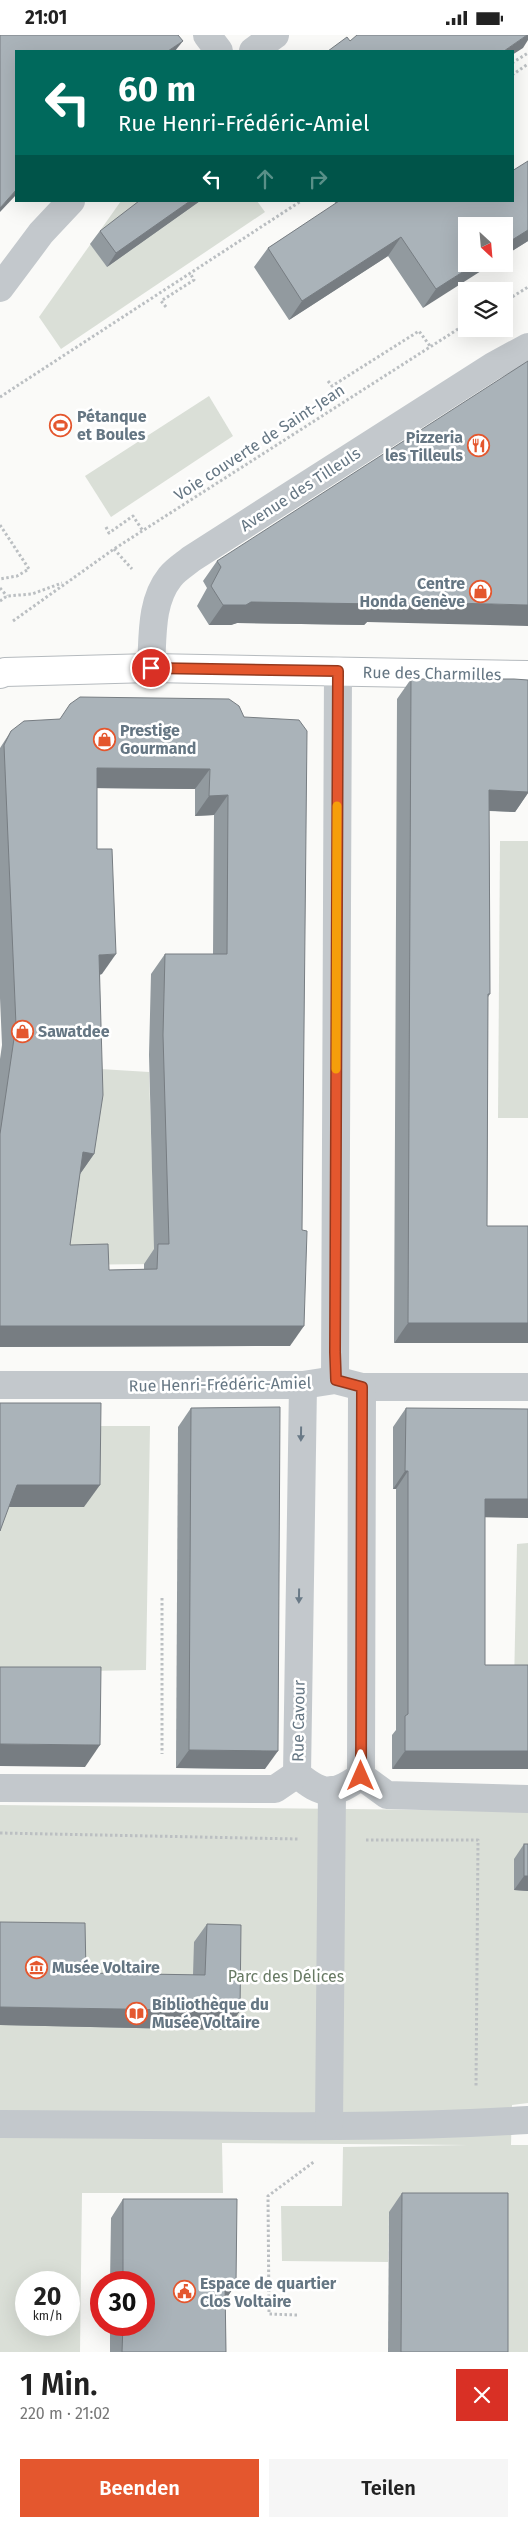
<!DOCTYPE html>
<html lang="de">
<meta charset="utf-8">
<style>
body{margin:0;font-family:"Fira Sans",sans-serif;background:#f6f6f6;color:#222;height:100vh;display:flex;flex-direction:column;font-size:19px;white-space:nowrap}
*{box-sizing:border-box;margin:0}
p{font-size:16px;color:#767676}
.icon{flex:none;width:28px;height:28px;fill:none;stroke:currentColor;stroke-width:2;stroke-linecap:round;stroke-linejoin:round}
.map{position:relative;height:2317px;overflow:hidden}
.side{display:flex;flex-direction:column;background:#fff;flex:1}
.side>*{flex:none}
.top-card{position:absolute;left:15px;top:15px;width:499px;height:152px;border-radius:0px;box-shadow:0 5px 20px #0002;background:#00695c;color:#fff;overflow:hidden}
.needle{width:32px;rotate:154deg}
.controls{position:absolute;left:458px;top:182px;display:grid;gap:10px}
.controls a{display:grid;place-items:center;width:55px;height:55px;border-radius:0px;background:#fff;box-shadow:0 5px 20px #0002;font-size:25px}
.speed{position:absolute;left:15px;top:2236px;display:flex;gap:10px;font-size:25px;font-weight:700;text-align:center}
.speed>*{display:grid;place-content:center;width:65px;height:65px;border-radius:50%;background:#fff;box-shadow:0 5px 20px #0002;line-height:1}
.speed small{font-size:12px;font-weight:400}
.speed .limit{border:8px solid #d22;background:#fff;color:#111}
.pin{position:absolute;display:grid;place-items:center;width:42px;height:42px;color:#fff;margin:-21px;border:2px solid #fff;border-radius:50%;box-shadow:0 1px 5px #0007}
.me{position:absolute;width:55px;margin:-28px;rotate:0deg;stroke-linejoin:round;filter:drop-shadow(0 0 4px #0008)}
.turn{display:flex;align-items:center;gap:18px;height:105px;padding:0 20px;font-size:22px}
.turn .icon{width:65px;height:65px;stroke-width:2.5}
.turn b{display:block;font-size:35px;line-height:42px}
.lanes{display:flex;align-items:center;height:48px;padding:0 20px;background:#0003;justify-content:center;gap:25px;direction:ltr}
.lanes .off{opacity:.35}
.round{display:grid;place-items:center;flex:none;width:52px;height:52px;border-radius:0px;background:#f6f6f6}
.summary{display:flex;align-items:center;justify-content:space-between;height:85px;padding:0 20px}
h1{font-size:30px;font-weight:600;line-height:38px}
.cta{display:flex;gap:10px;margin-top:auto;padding:10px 20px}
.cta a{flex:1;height:58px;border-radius:0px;background:#e4572e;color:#fff;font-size:20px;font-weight:600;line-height:58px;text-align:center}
.cta a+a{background:#f6f6f6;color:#222}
.status{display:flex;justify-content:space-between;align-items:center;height:35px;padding:0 25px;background:#fff;direction:ltr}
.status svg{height:14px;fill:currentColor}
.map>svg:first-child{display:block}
</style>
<div class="status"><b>21:01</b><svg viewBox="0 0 49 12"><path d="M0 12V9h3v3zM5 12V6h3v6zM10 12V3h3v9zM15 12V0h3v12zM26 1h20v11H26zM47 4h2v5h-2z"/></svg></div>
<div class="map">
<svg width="528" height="2317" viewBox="0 0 528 2317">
<rect width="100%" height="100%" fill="#fafaf8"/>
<g fill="#dadfd7" fill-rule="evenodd">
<path d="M121,166H257L265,177L61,314L39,282Z"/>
<path d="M209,361L233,401L111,482L85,441Z"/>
<path d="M500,806H528V1083H498Z"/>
<path d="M84,1033L149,1037L155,1229L56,1230Z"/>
<path d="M85,1391H150L146,1635L86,1636L0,1654V1475Z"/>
<path d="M528,1508V1649H514L517,1509Z"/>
<path d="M0,1770L528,1776V2068L512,2070L511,2110H528V2317H494L389,2177L388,2227L282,2226L281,2171H342L343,2112L468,2110L222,2108L223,2158H82L80,2317H0ZM26,2248H69V2290H26Z"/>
</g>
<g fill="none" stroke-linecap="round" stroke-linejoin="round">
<defs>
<path id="major" d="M0,639L5,637L151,633L528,640"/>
</defs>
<use href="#major" stroke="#b5babe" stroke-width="30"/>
<g stroke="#bbbfc2" stroke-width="3" stroke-dasharray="2.5 2.5" stroke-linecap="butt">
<path d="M512,28L528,18"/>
<path d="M512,40L528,29"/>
<path d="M512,44L513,45"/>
<path d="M504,267L528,252"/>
<path d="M166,272L161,266L194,245L190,238"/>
<path d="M328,346L332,351L419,296L430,311"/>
<path d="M0,362L301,166"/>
<path d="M0,490L29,534L17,541L0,544"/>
<path d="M106,492L109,498L133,481L143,496"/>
<path d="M114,514L132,534"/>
<path d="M0,553L7,561"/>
<path d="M0,566L7,561L32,559L62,548"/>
<path d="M13,586L114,514L466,289"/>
<path d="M162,1563V1719"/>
<path d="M0,1798L298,1804"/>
<path d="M366,1805H478L476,2053"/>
<path d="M297,2280L269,2279L268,2161L315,2126"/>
</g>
<g stroke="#c3c8cc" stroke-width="28">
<path d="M207,0L219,16"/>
<path d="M253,16L275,0"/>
<path d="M0,253L41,198L71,166"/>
<path d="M151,633C153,603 150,567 170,542C175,535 185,529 191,524L493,331L528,312"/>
<path d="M335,1345L338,636"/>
<path d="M0,1350H303L335,1345L362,1352H528"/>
<path d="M303,1350L297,1739C322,1761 334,1761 361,1741L362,1352"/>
<path d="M361,1741L387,1760L528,1764"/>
<path d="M0,1753L275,1754L297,1739"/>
<path d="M0,2089C176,2089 353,2096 528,2085"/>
<path d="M329,2090L332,1755"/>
</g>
<use href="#major" stroke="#fff" stroke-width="28"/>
</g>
<g fill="#929a9f" fill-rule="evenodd">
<path d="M528,126V206L504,221L466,229L423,273L388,221L289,285L254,232L268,213L336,169L334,166H512Z"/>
<path d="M200,166L107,232L90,209L100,196Z"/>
<path d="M217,526L367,587L364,590L237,588L231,590H209L197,571L207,553L203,546Z"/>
<path d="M411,644L528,645V758L515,777L489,776L490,959L488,962L487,1191L394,1308L397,664Z"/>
<path d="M229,664L290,1311L0,1312V1024L2,1010L0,963V713L11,696L59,684ZM97,753L195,754V781L214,780L213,919H165L151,939L149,1020L154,1214L144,1229V1234L109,1235L70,1210L80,1139L94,1119L100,940L102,939L97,814Z"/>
<path d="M191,1373L265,1734L176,1733L178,1392Z"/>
<path d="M406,1373L485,1483V1630L392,1734V1700L396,1695V1454H393V1392Z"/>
<path d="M524,1809L528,1856L514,1855V1824Z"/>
<path d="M0,1887L86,1938L193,1940L194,1907L207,1889L227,1995L0,1990Z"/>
<path d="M402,2158L508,2317H388L389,2177Z"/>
<path d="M123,2164L236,2249L225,2265L226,2317H110V2290H144V2248H110L111,2183Z"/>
</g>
<g fill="#777d82">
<path d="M527,0H528V5L523,13L512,20V16H504Z"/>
<path d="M183,6L175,16H168Z"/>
<path d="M16,155V160L0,177V173Z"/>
<path d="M190,166H200L107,232L116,218Z"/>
<path d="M528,195V206L504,221V210Z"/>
<path d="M401,202L388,221L289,285L302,266Z"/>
<path d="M475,229H492L423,273L436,254Z"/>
<path d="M379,566L528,570V591L367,587L364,590L237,588L231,590H209L223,570L251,567Z"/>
<path d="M97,733L210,734L195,754L83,753Z"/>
<path d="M489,755L528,757V758L515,777L475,775Z"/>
<path d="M228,760L214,780L195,781L209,761Z"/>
<path d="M116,919L102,939L85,940L99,920Z"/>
<path d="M83,1117L94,1119L80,1139Z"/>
<path d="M408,1288H528V1308H394Z"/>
<path d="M0,1291H304L290,1311L0,1312Z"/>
<path d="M405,1436H408L396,1454H393Z"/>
<path d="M17,1450H100L84,1472H2Z"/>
<path d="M485,1464H528V1483L472,1482Z"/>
<path d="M0,1709L100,1710L85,1732L0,1731Z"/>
<path d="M189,1715L278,1716L265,1734L176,1733Z"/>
<path d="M405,1716H528V1734H392Z"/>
<path d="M524,1841H528V1856L514,1855Z"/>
<path d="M0,1972L240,1976L227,1995L0,1990Z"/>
<path d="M236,2249L224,2267L225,2250Z"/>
</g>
<g fill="#aab3b9" stroke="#777d82" fill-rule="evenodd">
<path d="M0,0H178L183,6L168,16H16V155L0,173Z"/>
<path d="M357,0H527L504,16H328L347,2L350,6Z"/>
<path d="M528,126V195L504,210V191H466V229H475L436,254L401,202L302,266L268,213L339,166H512V136Z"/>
<path d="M139,166H190L116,218L100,196Z"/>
<path d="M528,326V570L379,566V569L251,567L246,570H223L211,551L221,532L217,526Z"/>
<path d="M411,644H514L528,645V757L489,755L490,959H488L487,1191H528V1288H408Z"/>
<path d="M80,662L229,664L239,671L244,682L299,685L307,696L302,1195L307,1196L304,1291H0V1099L16,990L4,710L11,696L24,686L60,684L70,669ZM97,733L210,734L209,761L228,760L227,919H165L163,1000L169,1209H158L157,1234L109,1235L108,1209L70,1210L83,1117L94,1119L103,1060L99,920L116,919L112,814H97Z"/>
<path d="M0,1368H101L100,1450H17L0,1496Z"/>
<path d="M280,1372L278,1716L189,1715L191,1373Z"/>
<path d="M406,1373L528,1374V1464H485V1630H528V1716H405V1681L408,1679V1436H405Z"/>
<path d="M0,1632H101L100,1710L0,1709Z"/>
<rect x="524" y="1809" width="4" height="32"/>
<path d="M0,1887L85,1888L86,1938L205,1940L207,1889L241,1890L240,1976L0,1972Z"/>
<path d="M402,2158H508V2317H401Z"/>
<path d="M123,2164H237L236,2249L225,2250L226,2317H122L123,2290H144V2248H123Z"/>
</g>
<defs><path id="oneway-solid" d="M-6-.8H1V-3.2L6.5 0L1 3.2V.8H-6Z" transform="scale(1.25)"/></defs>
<g fill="#6a7a87">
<use href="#oneway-solid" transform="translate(301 1399) rotate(91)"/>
<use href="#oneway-solid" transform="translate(299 1561) rotate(91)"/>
</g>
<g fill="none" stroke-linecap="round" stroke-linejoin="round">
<defs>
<path id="route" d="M151,633L338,636L335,1317L336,1345L362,1352L361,1741"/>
</defs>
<use href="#route" stroke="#94391e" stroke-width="12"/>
<use href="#route" stroke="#e4572e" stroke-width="9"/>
<path stroke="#f59e0b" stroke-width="9" d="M336,1034L337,771"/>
</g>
<defs>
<symbol id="stadium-ring" viewBox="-11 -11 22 22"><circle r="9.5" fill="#fff" stroke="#e4572e" stroke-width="1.5"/><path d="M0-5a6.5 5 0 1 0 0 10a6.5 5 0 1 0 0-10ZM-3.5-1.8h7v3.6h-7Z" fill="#e4572e"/></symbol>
<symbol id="restaurant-ring" viewBox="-11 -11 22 22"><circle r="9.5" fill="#fff" stroke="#e4572e" stroke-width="1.5"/><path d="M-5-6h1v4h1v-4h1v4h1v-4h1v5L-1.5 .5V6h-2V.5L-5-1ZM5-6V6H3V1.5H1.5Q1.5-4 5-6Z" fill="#e4572e"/></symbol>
<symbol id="shop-ring" viewBox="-11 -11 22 22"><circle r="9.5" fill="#fff" stroke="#e4572e" stroke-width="1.5"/><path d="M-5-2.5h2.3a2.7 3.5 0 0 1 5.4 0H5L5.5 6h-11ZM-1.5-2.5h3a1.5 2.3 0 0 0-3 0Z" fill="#e4572e"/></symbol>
<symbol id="museum-ring" viewBox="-11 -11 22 22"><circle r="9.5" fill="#fff" stroke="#e4572e" stroke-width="1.5"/><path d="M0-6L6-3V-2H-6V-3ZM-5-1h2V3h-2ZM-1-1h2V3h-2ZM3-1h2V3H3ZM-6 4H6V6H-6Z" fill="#e4572e"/></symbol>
<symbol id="library-ring" viewBox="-11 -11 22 22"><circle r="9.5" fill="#fff" stroke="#e4572e" stroke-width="1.5"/><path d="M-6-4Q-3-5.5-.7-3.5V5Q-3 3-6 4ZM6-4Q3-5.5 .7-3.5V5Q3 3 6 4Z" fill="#e4572e"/></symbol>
<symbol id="civic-ring" viewBox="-11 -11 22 22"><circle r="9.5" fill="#fff" stroke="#e4572e" stroke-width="1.5"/><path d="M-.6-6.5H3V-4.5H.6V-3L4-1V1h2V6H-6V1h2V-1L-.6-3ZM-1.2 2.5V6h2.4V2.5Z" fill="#e4572e"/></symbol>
</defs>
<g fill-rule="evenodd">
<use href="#stadium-ring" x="48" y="378" width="25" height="25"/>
<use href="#restaurant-ring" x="466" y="398" width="25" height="25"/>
<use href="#shop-ring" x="468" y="544" width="25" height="25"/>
<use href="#shop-ring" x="92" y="692" width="25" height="25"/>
<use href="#shop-ring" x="10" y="984" width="25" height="25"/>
<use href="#museum-ring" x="24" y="1920" width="25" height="25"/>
<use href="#library-ring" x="124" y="1966" width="25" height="25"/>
<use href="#civic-ring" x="172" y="2244" width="25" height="25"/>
</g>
<g text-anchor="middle" stroke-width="5" stroke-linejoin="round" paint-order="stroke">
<g font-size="16" font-weight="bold" fill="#657683" stroke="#fff" text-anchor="start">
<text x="77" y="387">Pétanque<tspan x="77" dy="18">et Boules</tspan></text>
<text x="463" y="408" text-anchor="end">Pizzeria<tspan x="463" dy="18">les Tilleuls</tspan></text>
<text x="465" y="554" text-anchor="end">Centre<tspan x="465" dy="18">Honda Genève</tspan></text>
<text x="120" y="701">Prestige<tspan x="120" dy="18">Gourmand</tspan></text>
<text x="38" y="1002">Sawatdee</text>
<text x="52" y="1938">Musée Voltaire</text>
<text x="152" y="1975">Bibliothèque du<tspan x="152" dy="18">Musée Voltaire</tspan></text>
<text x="200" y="2254">Espace de quartier<tspan x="200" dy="18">Clos Voltaire</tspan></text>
</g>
<g font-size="16" fill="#657683" stroke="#fff">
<text transform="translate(259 407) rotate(-33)" y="6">Voie couverte de Saint-Jean</text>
<text transform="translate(300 454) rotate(-33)" y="6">Avenue des Tilleuls</text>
<text transform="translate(432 638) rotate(1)" y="6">Rue des Charmilles</text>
<text transform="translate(220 1349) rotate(-1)" y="6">Rue Henri-Frédéric-Amiel</text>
<text transform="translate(298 1686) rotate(-89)" y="6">Rue Cavour</text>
</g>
<g font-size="16" fill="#687a64" stroke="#fff">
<text x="286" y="1947">Parc des Délices</text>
</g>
</g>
</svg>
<div class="controls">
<a><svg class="needle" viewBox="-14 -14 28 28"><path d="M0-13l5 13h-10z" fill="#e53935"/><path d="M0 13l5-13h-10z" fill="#767676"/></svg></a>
<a><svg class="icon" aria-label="layers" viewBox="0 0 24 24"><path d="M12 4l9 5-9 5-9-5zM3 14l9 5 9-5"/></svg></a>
</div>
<div class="speed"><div>20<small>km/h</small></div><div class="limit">30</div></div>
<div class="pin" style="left:151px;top:633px;background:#d93025"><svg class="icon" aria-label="arrive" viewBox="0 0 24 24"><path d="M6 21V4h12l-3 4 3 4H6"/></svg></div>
<svg class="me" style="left:361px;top:1741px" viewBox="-20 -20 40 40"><path d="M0-17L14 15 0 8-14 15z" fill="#e4572e" stroke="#fff" stroke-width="4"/></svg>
<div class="top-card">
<div class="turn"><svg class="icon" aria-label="left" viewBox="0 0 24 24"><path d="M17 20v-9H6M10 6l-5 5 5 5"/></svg><div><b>60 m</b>Rue Henri-Frédéric-Amiel</div></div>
<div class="lanes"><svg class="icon" aria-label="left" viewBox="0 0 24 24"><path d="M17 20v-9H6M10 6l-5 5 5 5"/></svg><svg class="icon off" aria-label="ahead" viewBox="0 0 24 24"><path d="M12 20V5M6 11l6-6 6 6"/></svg><svg class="icon off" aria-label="right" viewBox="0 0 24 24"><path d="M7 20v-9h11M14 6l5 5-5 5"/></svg></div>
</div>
</div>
<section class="side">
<div class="summary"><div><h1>1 Min.</h1><p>220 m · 21:02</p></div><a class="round" style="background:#d93025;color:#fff"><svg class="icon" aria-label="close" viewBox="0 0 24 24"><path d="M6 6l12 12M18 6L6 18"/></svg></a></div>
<div class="cta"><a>Beenden</a><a>Teilen</a></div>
</section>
